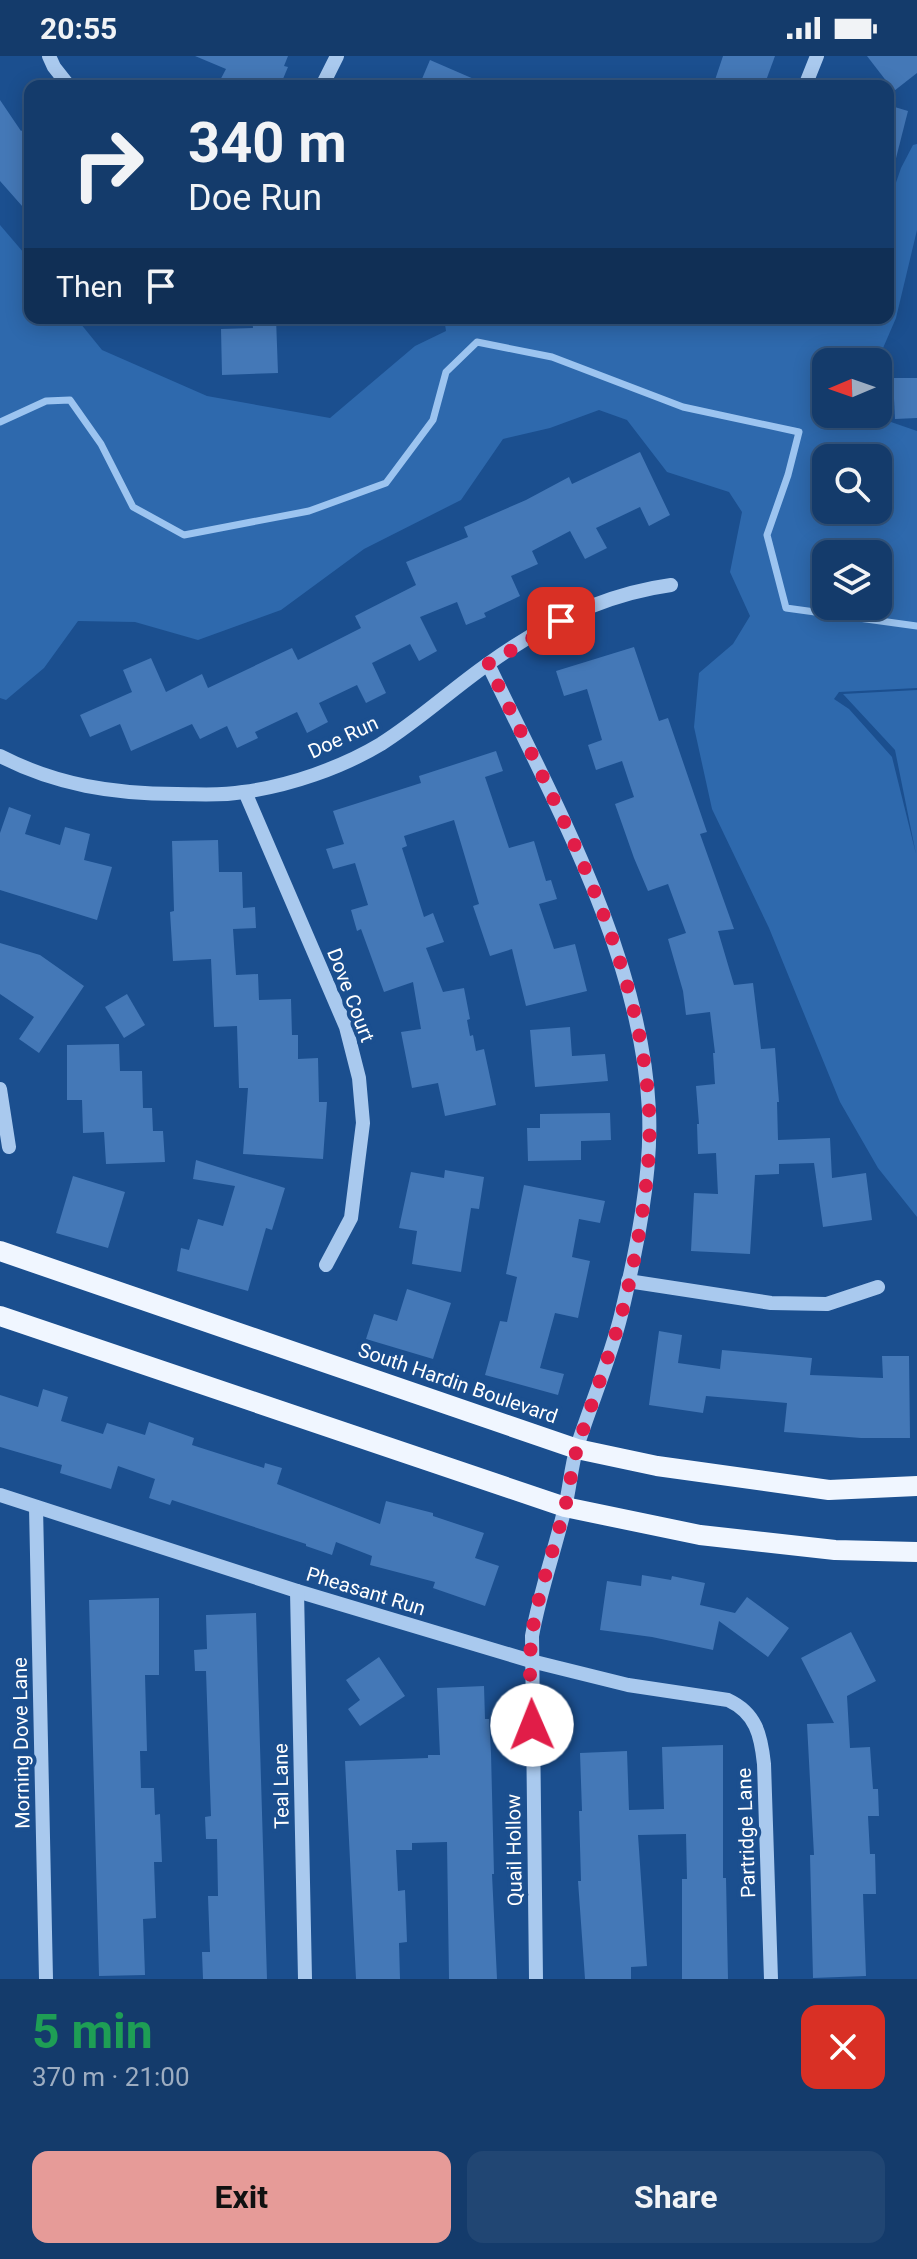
<!DOCTYPE html>
<meta charset="utf-8">
<style>
body{margin:0;font-family:Roboto,sans-serif;background:#214673;color:#f1f3f6;height:100vh;display:flex;flex-direction:column;font-size:30px;white-space:nowrap}
*{box-sizing:border-box;margin:0}
p{font-size:26px;color:#9dadc1}
.icon{flex:none;width:44px;height:44px;fill:none;stroke:currentColor;stroke-width:2;stroke-linecap:round;stroke-linejoin:round}
.map{position:relative;height:1923px;overflow:hidden}
.details{display:flex;flex-direction:column;background:#143b6b;flex:1}
.details>*{flex:none}
.top-card{position:absolute;left:24px;top:24px;width:870px;height:244px;border-radius:16px;box-shadow:0 4px 20px #0003,0 0 0 2px #33557e;background:#143b6b;color:#f1f3f6;overflow:hidden}
.needle{width:52px;rotate:268deg}
.fabs{position:absolute;left:812px;top:292px;display:grid;gap:16px}
.fabs a{display:grid;place-items:center;width:80px;height:80px;border-radius:16px;background:#143b6b;box-shadow:0 4px 20px #0003,0 0 0 2px #33557e;font-size:40px}
.pin{position:absolute;display:grid;place-items:center;width:68px;height:68px;color:#fff;margin:-34px;border-radius:16px;box-shadow:0 4px 12px #0006}
.me{position:absolute;width:88px;margin:-44px;rotate:359deg;stroke-linejoin:round;filter:drop-shadow(0 0 6px #0008)}
.turn{display:flex;align-items:center;gap:28px;height:168px;padding:0 32px;font-size:36px}
.turn .icon{width:104px;height:104px;stroke-width:2.5}
.turn b{display:block;font-size:56px;line-height:68px}
.then{display:flex;align-items:center;height:76px;padding:0 32px;background:#0003;gap:16px;font-size:30px}
.round{display:grid;place-items:center;flex:none;width:84px;height:84px;border-radius:16px;background:#214673}
.headline{display:flex;align-items:center;justify-content:space-between;height:136px;padding:0 32px}
h1{font-size:48px;font-weight:700;line-height:60px;color:#1e9e55}
.button{display:flex;gap:16px;margin-top:auto;padding:16px 32px}
.button a{flex:1;height:92px;border-radius:16px;background:#e69b98;color:#111;font-size:32px;font-weight:700;line-height:92px;text-align:center}
.button a+a{background:#214673;color:#f1f3f6}
.status{display:flex;justify-content:space-between;align-items:center;height:56px;padding:0 40px;background:#143b6b;direction:ltr}
.status svg{height:22px;fill:currentColor}
.map>svg:first-child{display:block}
</style>
<div class="status"><b>20:55</b><svg viewBox="0 0 49 12"><path d="M0 12V9h3v3zM5 12V6h3v6zM10 12V3h3v9zM15 12V0h3v12zM26 1h20v11H26zM47 4h2v5h-2z"/></svg></div>
<div class="map">
<svg width="917" height="1923" viewBox="0 0 917 1923">
<rect width="100%" height="100%" fill="#1b4f8f"/>
<path fill="#2e69ad" fill-rule="evenodd" d="M917,88V174L896,262L877,306H826V358H878V314L882,342L891,366L917,375V632L839,636L834,643L849,653L892,701L916,798L895,694L843,638L917,634V1161L878,1112L840,1046L769,872L712,753L694,671L699,617L733,588L750,560L730,516L742,456L729,436L667,416L627,364L599,354L550,372L503,383L461,444L364,493L281,554L198,584L135,566L78,565L44,612L6,644L0,642V169L30,204V262H76L102,294L207,340L330,362L415,290L446,275L444,262H693L708,269L741,262H888V150L901,112L913,89ZM826,402H878V454H826ZM826,498H878V550H826Z"/>
<g fill="none" stroke-linecap="round" stroke-linejoin="round">
<path stroke="#9cc4f0" stroke-width="7" d="M0,366L46,345L70,344L101,388L133,451L184,479L309,455L386,427L433,364L446,316L477,286L552,301L683,351L799,376L788,419L767,479L786,552L917,570"/>
</g>
<g fill="#4478b7">
<path d="M195,0H288L284,10L288,11L280,30H217L226,13Z"/>
<path d="M723,0H775L764,30H713Z"/>
<path d="M867,0H917V17L894,35Z"/>
<path d="M430,4L490,30H419Z"/>
<path d="M0,44L21,75L30,69V159L0,125Z"/>
<path d="M888,49L908,55L894,110L888,109Z"/>
<path d="M252,262H276L278,317L222,319L221,273L253,272Z"/>
<path d="M893,322H917V362L895,363Z"/>
<path d="M640,396L670,459L649,470L640,451L596,472L607,492L585,503L570,475L532,495L538,508L511,520L520,540L484,557L486,561L466,569L457,546L420,561L437,595L419,605L410,588L372,607L386,637L366,647L357,629L319,647L328,666L307,677L297,656L255,676L258,682L237,692L227,670L200,683L192,668L131,695L120,668L90,681L80,659L132,636L123,614L151,602L166,636L202,618L208,632L292,592L298,604L361,572L355,560L416,529L406,506L468,481L464,471L526,444L569,421L572,428Z"/>
<path d="M634,591L659,665L668,662L707,776L700,778L734,873L718,875L734,929L753,927L761,993L775,992L779,1046H777L778,1084L830,1082L832,1122L866,1117L872,1164L823,1171L814,1107L779,1108V1118L755,1119L750,1198L691,1195L694,1137L718,1138L716,1097L698,1098L697,1068H699L696,1030L715,1028L713,997H715L710,956L686,959L683,935L668,883L686,877L668,828L648,835L634,802L615,748L634,741L622,705L596,714L588,689L602,684L587,633L564,640L556,615Z"/>
<path d="M496,695L503,715L485,721L509,792L534,785L546,825L551,824L557,843L539,848L554,893L575,888L587,935L526,950L512,893L490,900L473,850L479,848L454,764L404,780L407,790L402,792L424,861L433,857L444,886L426,892L443,936L464,932L470,963L467,964L470,980L473,979L476,995L484,993L496,1049L445,1060L438,1027L412,1032L401,976L421,973L413,926L384,936L361,873L357,875L351,854L368,849L355,807L333,813L326,793L344,788L333,755L421,727L419,720Z"/>
<path d="M9,751L31,759L25,778L60,789L65,771L90,778L84,804L112,811L97,864L0,834V777Z"/>
<path d="M218,784L219,816H242L243,852L255,851L256,872L233,873L236,919L258,918L259,944L291,943L292,979H298V1003L318,1002L319,1046H327L323,1103L243,1098L248,1032H239L237,970L214,971L211,903L173,905L170,856L174,855L172,785Z"/>
<path d="M0,887L40,899L84,930L39,997L19,983L34,961L0,938Z"/>
<path d="M127,938L145,969L124,982L105,951Z"/>
<path d="M570,971L572,1000L605,998L608,1025L535,1031L530,974Z"/>
<path d="M119,988L120,1015H142L143,1052H152L153,1075H163L165,1106L106,1108L104,1076L83,1077L82,1044H67V989Z"/>
<path d="M610,1057L611,1084L581,1085V1104L528,1105L527,1072H540V1058Z"/>
<path d="M196,1104L285,1132L272,1174L266,1172L248,1235L177,1215L181,1192L189,1194L198,1163L223,1170L235,1130L193,1123Z"/>
<path d="M445,1114L484,1121L479,1153L471,1152L461,1216L412,1208L417,1175L399,1172L411,1116L444,1122Z"/>
<path d="M73,1120L125,1136L108,1192L56,1177Z"/>
<path d="M524,1129L605,1145L600,1167L579,1163L572,1201L590,1205L578,1262L555,1257L540,1312L564,1318L558,1339L485,1319L500,1265L507,1266L517,1221L506,1218Z"/>
<path d="M407,1233L451,1247L433,1303L366,1283L374,1258L397,1265Z"/>
<path d="M659,1275L682,1279L678,1307L720,1313L722,1294L812,1302L810,1319L883,1322L882,1300H909L910,1382H861L784,1376L787,1347L706,1340L703,1357L649,1349Z"/>
<path d="M43,1333L68,1341L61,1365L103,1378L107,1367L145,1379L149,1366L194,1382L192,1389L264,1412L265,1407L282,1412L277,1428L380,1468L386,1445L433,1457V1460L484,1477L475,1502L499,1510L485,1550L433,1532L435,1526L370,1509L372,1500L336,1486L332,1499L306,1490V1488L172,1444L170,1449L149,1442L155,1423L118,1410L111,1433L60,1417L62,1409L0,1391V1339L38,1351Z"/>
<path d="M642,1519L671,1524L672,1520L705,1527L700,1549L735,1557L747,1541L789,1572L768,1601L719,1565L713,1594L652,1581L600,1574L607,1525L641,1530Z"/>
<path d="M159,1542V1619H145L147,1695H140L141,1732H154L155,1759L160,1758L162,1806H154L156,1862L143,1863L145,1919L99,1920L89,1544Z"/>
<path d="M256,1557L267,1923H203L202,1896H210L208,1840H218L217,1783H206L205,1761L211,1760L206,1615H195L194,1594L207,1593L206,1559Z"/>
<path d="M851,1576L876,1625L847,1640L850,1692L870,1691L873,1733H878L879,1760H868L870,1798H875L876,1838H863L866,1920L813,1922L810,1799H814L807,1668L834,1667L801,1602Z"/>
<path d="M379,1601L405,1640L360,1670L348,1653L360,1644L346,1624Z"/>
<path d="M484,1630L485,1663H489L491,1697L494,1818H492L497,1923H449L447,1786L412,1787V1794H396L398,1835L405,1834L407,1886L399,1887L400,1923H356L345,1705L428,1702V1699H440L437,1632Z"/>
<path d="M723,1689V1822H726L728,1923H682V1823H687L686,1778L638,1779L647,1910L631,1911V1923H585L578,1825H581L579,1755H582L580,1697L627,1695L629,1754L664,1753L662,1691Z"/>
</g>
<g fill="none" stroke-linecap="round" stroke-linejoin="round">
<g stroke="#a9c9ee" stroke-width="14">
<path d="M49,0L54,11L69,30"/>
<path d="M322,30L337,0"/>
<path d="M805,30L817,0"/>
<path d="M488,608C553,744 642,902 649,1055C652,1120 636,1196 621,1259C610,1304 591,1347 577,1391C571,1410 570,1431 565,1451C555,1494 540,1535 532,1580L536,1923"/>
<path d="M0,700C56,729 114,738 177,738C199,738 221,740 243,736C289,730 341,712 381,688C419,664 451,634 488,608C542,569 604,538 671,529"/>
<path d="M245,736L346,971L359,1022L363,1067L351,1162L326,1209"/>
<path d="M0,1033L9,1091"/>
<path d="M628,1225L771,1247L827,1248L878,1231"/>
<path d="M0,1439L297,1535L531,1605L628,1629L728,1644C756,1657 761,1679 764,1708L771,1923"/>
<path d="M36,1451L46,1923"/>
<path d="M297,1535L305,1923"/>
</g>
<g stroke="#f0f6ff" stroke-width="20">
<path d="M0,1195L577,1393L657,1410L829,1434L917,1430"/>
<path d="M0,1260L565,1451L700,1479L835,1494L917,1496"/>
</g>
</g>
<g fill="none" stroke-linecap="round" stroke-linejoin="round">
<path stroke="#e11d48" stroke-width="14" stroke-dasharray="0 25.2" d="M532,1669C531,1639 528,1608 532,1578C538,1536 553,1496 564,1455C570,1434 571,1411 578,1390C591,1348 607,1306 620,1264C636,1206 653,1113 649,1054C641,900 553,745 488,608L561,565"/>
</g>
<g text-anchor="middle" stroke-width="8" stroke-linejoin="round" paint-order="stroke">
<g font-size="20" fill="#fff" stroke="#1b4f8f">
<text transform="translate(343 681) rotate(-25)" y="7">Doe Run</text>
<text transform="translate(351 939) rotate(69)" y="7">Dove Court</text>
<text transform="translate(458 1327) rotate(19)" y="7">South Hardin Boulevard</text>
<text transform="translate(366 1535) rotate(17)" y="7">Pheasant Run</text>
<text transform="translate(21 1687) rotate(-91)" y="7">Morning Dove Lane</text>
<text transform="translate(281 1730) rotate(-91)" y="7">Teal Lane</text>
<text transform="translate(746 1777) rotate(-92)" y="7">Partridge Lane</text>
<text transform="translate(514 1794) rotate(-91)" y="7">Quail Hollow</text>
</g>
</g>
</svg>
<div class="fabs">
<a><svg class="needle" viewBox="-14 -14 28 28"><path d="M0-13l5 13h-10z" fill="#e53935"/><path d="M0 13l5-13h-10z" fill="#9dadc1"/></svg></a>
<a><svg class="icon" aria-label="search" viewBox="0 0 24 24"><circle cx="10" cy="10" r="6"/><path d="M15 15l6 6"/></svg></a>
<a><svg class="icon" aria-label="layers" viewBox="0 0 24 24"><path d="M12 4l9 5-9 5-9-5zM3 14l9 5 9-5"/></svg></a>
</div>
<div class="pin" style="left:561px;top:565px;background:#d93025"><svg class="icon" aria-label="arrive" viewBox="0 0 24 24"><path d="M6 21V4h12l-3 4 3 4H6"/></svg></div>
<svg class="me" style="left:532px;top:1669px" viewBox="-20 -20 40 40"><circle r="19" fill="#fff"/><path d="M0-13L10 11 0 6-10 11z" fill="#e11d48"/></svg>
<div class="top-card">
<div class="turn"><svg class="icon" aria-label="right" viewBox="0 0 24 24"><path d="M7 20v-9h11M14 6l5 5-5 5"/></svg><div><b>340 m</b>Doe Run</div></div>
<div class="then">Then<svg class="icon" aria-label="arrive" viewBox="0 0 24 24"><path d="M6 21V4h12l-3 4 3 4H6"/></svg></div>
</div>
</div>
<section class="details">
<div class="headline"><div><h1>5 min</h1><p>370 m · 21:00</p></div><a class="round" style="background:#d93025;color:#fff"><svg class="icon" aria-label="close" viewBox="0 0 24 24"><path d="M6 6l12 12M18 6L6 18"/></svg></a></div>
<div class="button"><a>Exit</a><a>Share</a></div>
</section>
